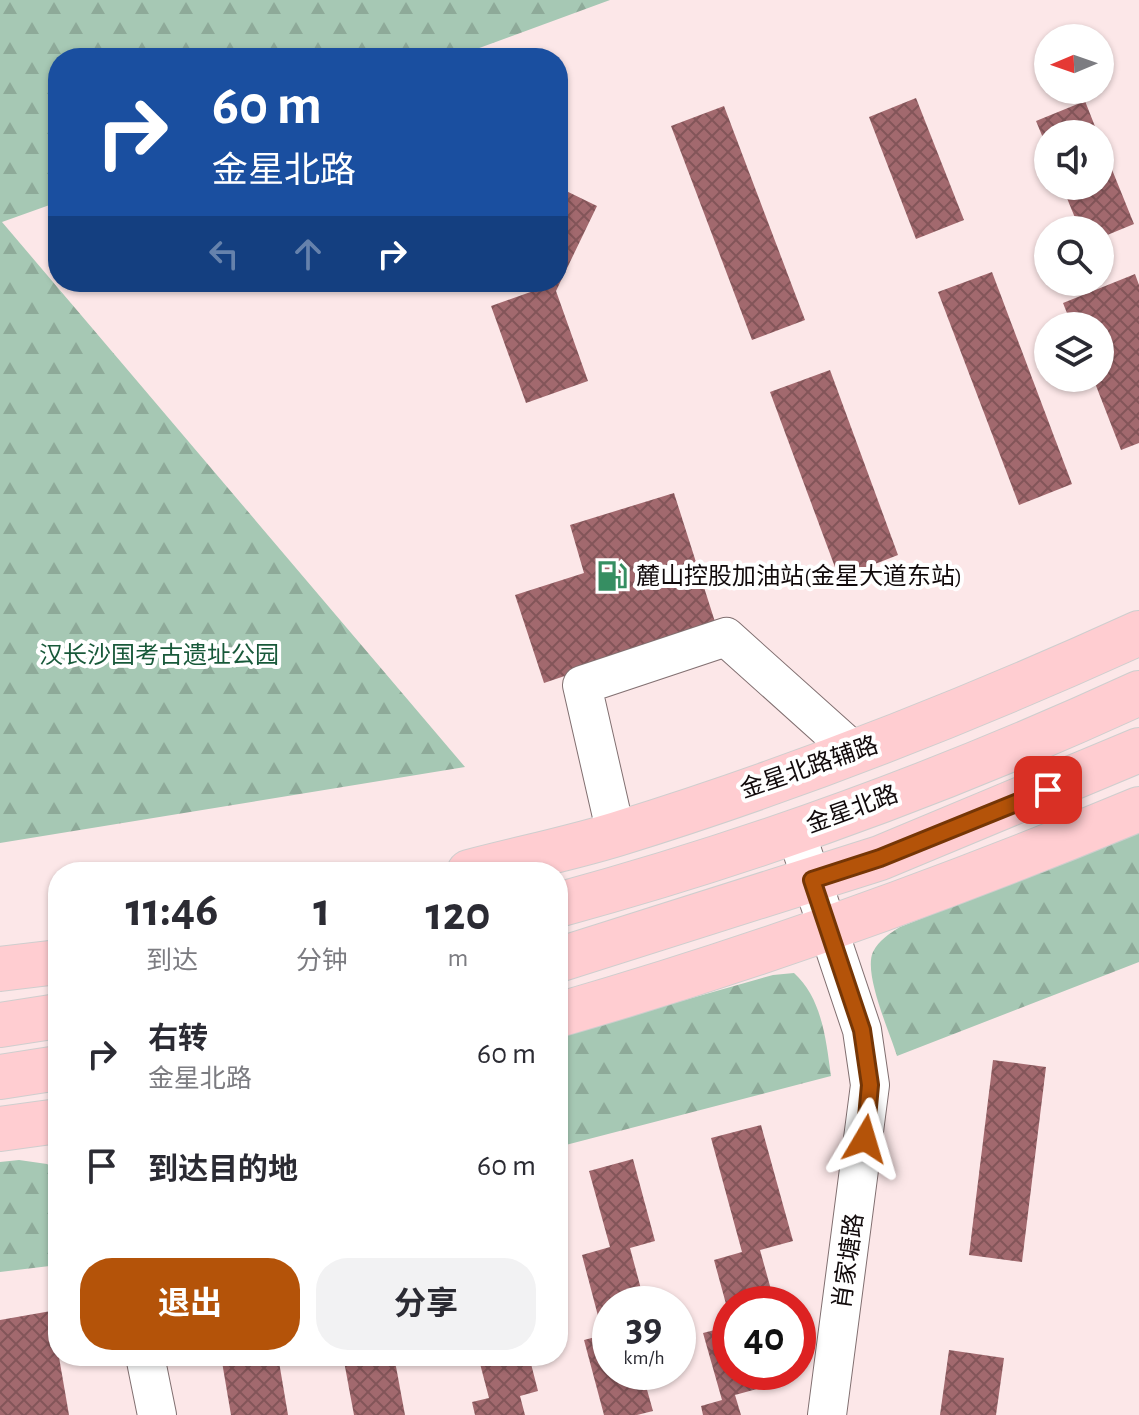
<!DOCTYPE html>
<html lang="zh">
<meta charset="utf-8">
<style>
body{margin:0;font-family:"Alegreya Sans","Noto Sans SC",sans-serif;background:#f2f2f3;color:#2b2b33;height:100vh;display:flex;flex-direction:column;font-size:30px;white-space:nowrap}
*{box-sizing:border-box;margin:0}
p{font-size:26px;color:#7c7c81}
.icon{flex:none;width:44px;height:44px;fill:none;stroke:currentColor;stroke-width:2;stroke-linecap:round;stroke-linejoin:round}
.map{position:relative;flex:1;overflow:hidden}
.side{position:absolute;left:48px;top:862px;width:520px;height:504px;display:flex;flex-direction:column;background:#fff;border-radius:32px;box-shadow:0 2px 6px #0004}
.side>*{flex:none}
.banner{position:absolute;left:48px;top:48px;width:520px;height:244px;border-radius:32px;box-shadow:0 2px 6px #0004;background:#1a4fa0;color:#fff;overflow:hidden}
.needle{width:52px;rotate:268deg}
.fabs{position:absolute;left:1034px;top:24px;display:grid;gap:16px}
.fabs a{display:grid;place-items:center;width:80px;height:80px;border-radius:50%;background:#fff;box-shadow:0 2px 6px #0004;font-size:40px}
.speed{position:absolute;left:592px;top:1286px;display:flex;gap:16px;font-size:40px;font-weight:700;text-align:center}
.speed>*{display:grid;place-content:center;width:104px;height:104px;border-radius:50%;background:#fff;box-shadow:0 2px 6px #0004;line-height:1}
.speed small{font-size:20px;font-weight:400}
.speed .limit{border:12px solid #d22;background:#fff;color:#111}
.pin{position:absolute;display:grid;place-items:center;width:68px;height:68px;color:#fff;margin:-34px;border-radius:16px;box-shadow:0 4px 12px #0006}
.me{position:absolute;width:88px;margin:-44px;rotate:7deg;stroke-linejoin:round;filter:drop-shadow(0 0 6px #0008)}
.turn{display:flex;align-items:center;gap:28px;height:168px;padding:0 32px;font-size:36px}
.turn .icon{width:104px;height:104px;stroke-width:2.5}
.turn b{display:block;font-size:56px;line-height:68px}
.lanes{display:flex;align-items:center;height:76px;padding:0 32px;background:#0003;justify-content:center;gap:40px;direction:ltr}
.lanes .off{opacity:.35}
.eta{display:flex;justify-content:space-evenly;align-items:center;height:136px;text-align:center}
.eta b{font-size:48px;font-weight:700;line-height:56px}
.cta{display:flex;gap:16px;margin-top:auto;padding:16px 32px}
.cta a{flex:1;height:92px;border-radius:32px;background:#b45309;color:#fff;font-size:32px;font-weight:700;line-height:92px;text-align:center}
.cta a+a{background:#f2f2f3;color:#2b2b33}
ul{padding:0;list-style:none}
li{display:flex;align-items:center;gap:24px;height:112px;padding:0 32px}
li div{flex:1}
li b{display:block;font-size:30px}
li em{font-style:normal}
.map>svg:first-child{display:block}
</style>
<div class="map">
<svg width="1139" height="1415" viewBox="0 0 1139 1415">
<defs>
<pattern id="forest-firs" width="22" height="20" patternUnits="userSpaceOnUse" patternTransform="scale(2)"><rect width="22" height="20" fill="#a6c8b4"/><path d="M5 1l3.5 6h-7zM16 11l3.5 6h-7z" fill="#8eaa99"/></pattern>
<pattern id="building-cross-hatch" width="8" height="8" patternUnits="userSpaceOnUse" patternTransform="scale(2)"><rect width="8" height="8" fill="#a2696e"/><path d="M0 0l8 8M0 8l8-8" fill="none" stroke="#835559"/></pattern>
</defs>
<rect width="100%" height="100%" fill="#fce7e8"/>
<g fill="url(#forest-firs)">
<path d="M0,0H610L452,58H58V202L2,222L465,767L0,843Z"/>
<path d="M1139,833V962L897,1056C890,1033 863,973 873,952C879,940 889,934 900,927Z"/>
<path d="M794,973C822,998 826,1040 831,1076L558,1147V1036L773,975Z"/>
<path d="M19,1160L47,1164L58,1171V1265L0,1272V1162Z"/>
</g>
<g fill="url(#building-cross-hatch)">
<path d="M916,98L964,220L916,239L869,117Z"/>
<path d="M1085,101L1098,134H1048V150L1036,121Z"/>
<path d="M724,106L805,320L752,340L671,126Z"/>
<path d="M1100,140L1134,224L1100,238V230H1080L1062,186H1100Z"/>
<path d="M558,187L597,206L556,291L588,381L526,403L491,306L539,289L525,282H558Z"/>
<path d="M992,272L1072,484L1019,505L938,292Z"/>
<path d="M1135,274L1139,285V443L1121,450L1093,378H1100V326H1072L1063,303Z"/>
<path d="M830,370L898,555L839,578L770,392Z"/>
<path d="M674,493L716,625L544,683L515,595L584,573L570,525Z"/>
<path d="M993,1060L1046,1067L1022,1262L969,1255Z"/>
<path d="M761,1125L793,1241L760,1250L775,1304H730L729,1315L714,1260L742,1252L711,1138Z"/>
<path d="M633,1159L655,1241L630,1248L645,1304H610V1372H642L653,1411L637,1415H604L584,1340L603,1335L582,1255L610,1247L589,1171Z"/>
<path d="M51,1311L69,1415H0V1320Z"/>
<path d="M730,1326V1372H760L764,1387L735,1395L741,1415H703L701,1406L722,1400L703,1333Z"/>
<path d="M949,1350L1004,1358L996,1415H940Z"/>
<path d="M221,1356H278L288,1415H231Z"/>
<path d="M343,1356H394L405,1415H354Z"/>
<path d="M478,1356H529L538,1391L520,1396L525,1415H475L472,1402L489,1398Z"/>
</g>
<g fill="none" stroke-linecap="round" stroke-linejoin="round">
<defs>
<g id="minor">
<path d="M795,830L862,1030L870,1085L827,1415"/>
<path d="M616,834L582,685L726,637L853,751"/>
<path d="M145,1356L157,1415"/>
</g>
<g id="major">
<path d="M469,872C518,859 568,849 617,834C795,779 970,710 1139,633"/>
<path d="M558,905C757,851 952,779 1139,693"/>
<path d="M558,960L880,858L1139,750"/>
<path d="M0,969L58,962"/>
<path d="M558,1015C756,958 949,888 1139,809"/>
<path d="M0,1025L58,1016"/>
<path d="M0,1077L58,1068"/>
<path d="M0,1129L58,1121"/>
</g>
</defs>
<use href="#minor" stroke="#816f70" stroke-width="40"/>
<use href="#major" stroke="#cfcece" stroke-width="46"/>
<use href="#minor" stroke="#fff" stroke-width="38"/>
<use href="#major" stroke="#ffcdd1" stroke-width="44"/>
</g>
<g fill="none" stroke-linecap="round" stroke-linejoin="round">
<defs>
<path id="route" d="M865,1139L870,1085L862,1030L812,880L880,858L1048,790"/>
</defs>
<use href="#route" stroke="#753606" stroke-width="20"/>
<use href="#route" stroke="#b45309" stroke-width="14"/>
</g>
<defs>
<symbol id="fuel-bare" viewBox="-9 -9 18 18"><path d="M-5.5-6h7V0h2V4h1.3V-2.5L3-4.5l.8-.8L6-3V5H2.5V1h-1V6h-7ZM-4.2-4.7v3.2H.2V-4.7Z" fill="#368e62" stroke="#fff" stroke-width="2.5" paint-order="stroke"/></symbol>
</defs>
<g fill-rule="evenodd">
<use href="#fuel-bare" x="590" y="554" width="44" height="44"/>
</g>
<g text-anchor="middle" stroke-width="8" stroke-linejoin="round" paint-order="stroke">
<g font-size="24" fill="#110a0b" stroke="#fff" text-anchor="start">
<text x="636" y="584">麓山控股加油站(金星大道东站)</text>
</g>
<g font-size="24" fill="#18593a" stroke="#fff">
<text x="159" y="663">汉长沙国考古遗址公园</text>
</g>
<g font-size="24" fill="#110a0b" stroke="#fff">
<text transform="translate(809 767) rotate(-19)" y="8">金星北路辅路</text>
<text transform="translate(852 809) rotate(-20)" y="8">金星北路</text>
<text transform="translate(848 1261) rotate(-82)" y="8">肖家塘路</text>
</g>
</g>
</svg>
<div class="fabs">
<a><svg class="needle" viewBox="-14 -14 28 28"><path d="M0-13l5 13h-10z" fill="#e53935"/><path d="M0 13l5-13h-10z" fill="#7c7c81"/></svg></a>
<a><svg class="icon" aria-label="sound" viewBox="0 0 24 24"><path d="M4 9h4l5-4v14l-5-4H4zM17 9q2 3 0 6"/></svg></a>
<a><svg class="icon" aria-label="search" viewBox="0 0 24 24"><circle cx="10" cy="10" r="6"/><path d="M15 15l6 6"/></svg></a>
<a><svg class="icon" aria-label="layers" viewBox="0 0 24 24"><path d="M12 4l9 5-9 5-9-5zM3 14l9 5 9-5"/></svg></a>
</div>
<div class="speed"><div>39<small>km/h</small></div><div class="limit">40</div></div>
<div class="pin" style="left:1048px;top:790px;background:#d93025"><svg class="icon" aria-label="arrive" viewBox="0 0 24 24"><path d="M6 21V4h12l-3 4 3 4H6"/></svg></div>
<svg class="me" style="left:865px;top:1139px" viewBox="-20 -20 40 40"><path d="M0-17L14 15 0 8-14 15z" fill="#b45309" stroke="#fff" stroke-width="4"/></svg>
<div class="banner">
<div class="turn"><svg class="icon" aria-label="right" viewBox="0 0 24 24"><path d="M7 20v-9h11M14 6l5 5-5 5"/></svg><div><b>60 m</b>金星北路</div></div>
<div class="lanes"><svg class="icon off" aria-label="left" viewBox="0 0 24 24"><path d="M17 20v-9H6M10 6l-5 5 5 5"/></svg><svg class="icon off" aria-label="ahead" viewBox="0 0 24 24"><path d="M12 20V5M6 11l6-6 6 6"/></svg><svg class="icon" aria-label="right" viewBox="0 0 24 24"><path d="M7 20v-9h11M14 6l5 5-5 5"/></svg></div>
</div>
<section class="side">
<div class="eta">
<div><b>11:46</b><p>到达</p></div>
<div><b>1</b><p>分钟</p></div>
<div><b>120</b><p>m</p></div>
</div>
<ul>
<li><svg class="icon" aria-label="right" viewBox="0 0 24 24"><path d="M7 20v-9h11M14 6l5 5-5 5"/></svg><div><b>右转</b><p>金星北路</p></div><em>60 m</em></li>
<li><svg class="icon" aria-label="arrive" viewBox="0 0 24 24"><path d="M6 21V4h12l-3 4 3 4H6"/></svg><div><b>到达目的地</b></div><em>60 m</em></li>
</ul>
<div class="cta"><a>退出</a><a>分享</a></div>
</section>
</div>
